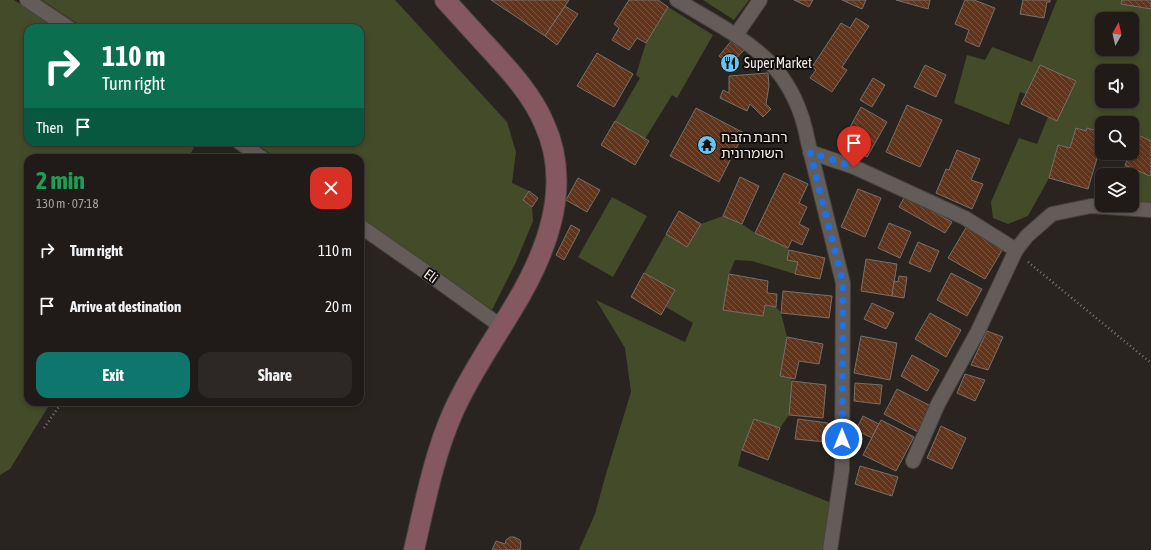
<!DOCTYPE html>
<meta charset="utf-8">
<style>
body{margin:0;font-family:"Asap Condensed","Noto Sans Hebrew",sans-serif;background:#2d2826;color:#f1f3f6;height:100vh;display:flex;flex-direction:column;font-size:15px;white-space:nowrap}
*{box-sizing:border-box;margin:0}
p{font-size:13px;color:#a2a1a2}
.icon{flex:none;width:22px;height:22px;fill:none;stroke:currentColor;stroke-width:2;stroke-linecap:round;stroke-linejoin:round}
.map{position:relative;flex:1;overflow:hidden}
.side{position:absolute;left:24px;top:154px;width:340px;height:252px;display:flex;flex-direction:column;background:#201b19;border-radius:12px;box-shadow:0 2px 6px #0003,0 0 0 1px #3d3938}
.side>*{flex:none}
.hud{position:absolute;left:24px;top:24px;width:340px;height:122px;border-radius:12px;box-shadow:0 2px 6px #0003,0 0 0 1px #3d3938;background:#0b6e4f;color:#fff;overflow:hidden}
.needle{width:26px;rotate:8deg}
.fabs{position:absolute;left:1095px;top:12px;display:grid;gap:8px}
.fabs a{display:grid;place-items:center;width:44px;height:44px;border-radius:8px;background:#201b19;box-shadow:0 2px 6px #0003,0 0 0 1px #3d3938;font-size:20px}
.pin{position:absolute;display:grid;place-items:center;width:34px;height:34px;color:#fff;margin:-41px -17px;border-radius:50% 50% 50% 0;rotate:-45deg;box-shadow:0 0 4px #0007}
.pin .icon{rotate:45deg}
.me{position:absolute;width:44px;margin:-22px;rotate:0deg;stroke-linejoin:round;filter:drop-shadow(0 0 3px #0008)}
.turn{display:flex;align-items:center;gap:14px;height:84px;padding:0 12px;font-size:18px}
.turn .icon{width:52px;height:52px;stroke-width:2.5}
.turn b{display:block;font-size:28px;line-height:34px}
.then{display:flex;align-items:center;height:38px;padding:0 12px;background:#0003;gap:8px;font-size:15px}
.round{display:grid;place-items:center;flex:none;width:42px;height:42px;border-radius:12px;background:#2d2826}
.overview{display:flex;align-items:center;justify-content:space-between;height:68px;padding:0 12px}
h1{font-size:24px;font-weight:700;line-height:30px;color:#1e9e55}
.button{display:flex;gap:8px;margin-top:auto;padding:8px 12px}
.button a{flex:1;height:46px;border-radius:12px;background:#0f766e;color:#fff;font-size:16px;font-weight:700;line-height:46px;text-align:center}
.button a+a{background:#2d2826;color:#f1f3f6}
ul{padding:0;list-style:none}
li{display:flex;align-items:center;gap:12px;height:56px;padding:0 12px}
li div{flex:1}
li b{display:block;font-size:15px}
li em{font-style:normal}
.map>svg:first-child{display:block}
</style>
<div class="map">
<svg width="1151" height="550" viewBox="0 0 1151 550">
<defs>
<pattern id="building-back-hatch" width="6" height="6" patternUnits="userSpaceOnUse"><rect width="6" height="6" fill="#61351b"/><path d="M-1 5l2 2M0 0l6 6M5-1l2 2" fill="none" stroke="#78523c"/></pattern>
</defs>
<rect width="100%" height="100%" fill="#2a2421"/>
<g fill="#434b29" fill-rule="evenodd">
<path d="M0,0H14L57,28H28V142H197L188,158H28V402H51L10,469L0,475Z"/>
<path d="M42,0H395L507,122L516,152L512,183L529,191L523,200L532,207L533,221L516,262L492,310L360,217V158H276L254,142H360V28H84Z"/>
<path d="M703,0H749L734,20Z"/>
<path d="M1057,0H1122L1121,3L1151,9V141L1132,134V123H1102V136L1097,134V131L1088,128L1086,131L1076,128L1070,148L1058,145L1049,178L1028,216L1008,224L993,218L991,202L1019,138L1037,144L1048,117L1076,81L1040,65L1026,94L1020,92L1009,125L954,103L967,55L985,60L992,47L1032,62ZM1102,19H1132V49H1102ZM1102,71H1132V101H1102Z"/>
<path d="M668,7L713,35L677,98L672,95L645,139L615,121L640,78L636,75L646,43Z"/>
<path d="M1125,165L1150,175L1151,173V203L1132,202V175H1120Z"/>
<path d="M612,197L647,216L613,277L578,257Z"/>
<path d="M723,216L742,224L755,233L788,248L789,250L787,260L798,262L795,274L752,261L735,260L729,274L723,310L763,316L765,305L776,307L781,313L787,337L780,376L790,378L792,381L789,415L780,428L754,419L742,450L738,466L832,503L823,550H579L595,514L606,474L631,392L625,348L596,300L685,342L693,323L666,307L675,290L644,273L666,234L687,247L701,224Z"/>
</g>
<g fill="url(#building-back-hatch)" stroke="#766f6b">
<path d="M491,0H569L545,36Z"/>
<path d="M629,0H658L668,7L646,43L637,38L629,50L612,40L619,28L614,24Z"/>
<path d="M794,0H813L809,7Z"/>
<path d="M842,0H866L862,9Z"/>
<path d="M896,0H930L928,9Z"/>
<path d="M965,0H974L995,8L979,47L965,41L969,30L955,24Z"/>
<path d="M1023,0H1050V2H1047L1044,18L1020,14Z"/>
<path d="M1122,0H1151V9L1121,4Z"/>
<path d="M565,6L578,14L557,45L545,36Z"/>
<path d="M856,18L869,26L842,67L847,70L832,92L810,78L816,70L812,67L841,23L850,28Z"/>
<path d="M732,40L744,50L730,65L719,56Z"/>
<path d="M597,53L633,74L614,107L577,86Z"/>
<path d="M925,65L946,75L936,97L914,87Z"/>
<path d="M1040,65L1076,81L1057,121L1021,104Z"/>
<path d="M768,73L769,86L766,104L771,109L763,117L750,104L747,111L720,98L723,90L729,93V76Z"/>
<path d="M873,78L885,85L872,107L860,100Z"/>
<path d="M907,105L942,120L920,167L886,152Z"/>
<path d="M861,107L887,122L867,157L842,142Z"/>
<path d="M696,108L744,133L719,182L670,156Z"/>
<path d="M615,121L649,141L635,165L601,145Z"/>
<path d="M1076,128L1086,131L1087,128L1098,131L1097,134L1102,136V141L1088,189L1049,178L1058,145L1070,148Z"/>
<path d="M1138,135L1151,141V173L1150,176L1125,165L1130,153H1132V149Z"/>
<path d="M957,150L980,159L971,180L983,184L972,209L936,193L946,169L949,170Z"/>
<path d="M784,173L808,184L799,203L807,207L799,224L809,229L802,245L792,240L788,248L755,233Z"/>
<path d="M740,177L759,186L742,224L723,216Z"/>
<path d="M578,178L600,190L587,212L566,200Z"/>
<path d="M858,189L881,198L865,237L841,227Z"/>
<path d="M529,191L538,198L532,207L523,200Z"/>
<path d="M905,196L952,222L945,233L899,207Z"/>
<path d="M679,211L701,224L687,247L666,234Z"/>
<path d="M889,223L911,232L900,258L878,248Z"/>
<path d="M571,225L580,230L564,260L556,255Z"/>
<path d="M967,226L1004,247L985,279L948,258Z"/>
<path d="M918,242L939,251L930,272L909,263Z"/>
<path d="M789,250L825,258L820,279L795,274L798,262L787,260Z"/>
<path d="M866,259L897,264L892,296L861,291Z"/>
<path d="M644,273L675,290L661,315L631,297Z"/>
<path d="M951,273L982,289L967,316L937,300Z"/>
<path d="M729,274L768,281L767,293L777,294L776,307L765,305L763,316L723,310Z"/>
<path d="M899,276L907,277L904,298L892,296L894,281L898,282Z"/>
<path d="M783,291L832,296L829,318L781,313Z"/>
<path d="M872,303L894,313L886,329L864,319Z"/>
<path d="M930,313L961,330L946,357L915,339Z"/>
<path d="M987,331L1003,337L988,370L971,365Z"/>
<path d="M861,336L897,343L890,380L854,373Z"/>
<path d="M787,337L823,344L819,364L799,361L795,379L780,376Z"/>
<path d="M912,355L939,370L927,391L901,376Z"/>
<path d="M965,374L985,380L975,401L957,393Z"/>
<path d="M792,381L826,385L823,418L789,415Z"/>
<path d="M855,383L882,385L880,404L854,401Z"/>
<path d="M897,389L931,406L918,432L884,414Z"/>
<path d="M863,416L879,424L872,438L856,430Z"/>
<path d="M754,419L780,428L768,460L742,450Z"/>
<path d="M798,419L828,423L826,442L795,439Z"/>
<path d="M881,420L914,437L896,471L863,455Z"/>
<path d="M941,426L966,438L952,469L927,458Z"/>
<path d="M860,466L898,477L892,496L855,484Z"/>
<path d="M510,537H514L520,540L521,543L520,550H492L496,541L505,544L506,540Z"/>
</g>
<g fill="none" stroke-linecap="round" stroke-linejoin="round">
<defs>
<g id="street">
<path d="M27,0L69,28"/>
<path d="M677,0C743,40 793,59 808,142L843,283L842,470L830,550"/>
<path d="M736,35L760,0"/>
<path d="M239,142L262,158"/>
<path d="M810,152L854,167L965,218L1016,250"/>
<path d="M360,226L423,270L502,327"/>
<path d="M913,461L938,404L978,331L1016,250L1027,236L1052,214L1091,206L1151,210"/>
</g>
<path id="secondary" d="M414,550C425,503 434,454 454,410C470,375 490,346 510,313C545,257 574,188 544,123C531,93 509,70 487,46C473,31 459,15 445,0"/>
</defs>
<use href="#street" stroke="#484240" stroke-width="16"/>
<use href="#secondary" stroke="#484240" stroke-width="22"/>
<g stroke="#7c7674" stroke-width="2.5" stroke-dasharray="1 3" stroke-linecap="butt">
<path d="M1028,262L1151,363"/>
<path d="M44,428L62,402"/>
</g>
<use href="#street" stroke="#635c58" stroke-width="14"/>
<use href="#secondary" stroke="#855860" stroke-width="20"/>
</g>
<g fill="none" stroke-linecap="round" stroke-linejoin="round">
<path stroke="#1a73e8" stroke-width="7" stroke-dasharray="0 12.6" d="M842,439L843,283L810,152L854,167"/>
</g>
<defs>
<symbol id="restaurant-disc" viewBox="-11 -11 22 22"><circle r="9.5" fill="#68c4f0" stroke="#110e0c"/><path d="M-5-6h1v4h1v-4h1v4h1v-4h1v5L-1.5 .5V6h-2V.5L-5-1ZM5-6V6H3V1.5H1.5Q1.5-4 5-6Z" fill="#111"/></symbol>
<symbol id="temple-disc" viewBox="-11 -11 22 22"><circle r="9.5" fill="#68c4f0" stroke="#110e0c"/><path d="M0-6L5-2H3V0L6.5 2.5H4V6H1.5V3h-3V6H-4V2.5H-6.5L-3 0V-2H-5Z" fill="#111"/></symbol>
</defs>
<g fill-rule="evenodd">
<use href="#restaurant-disc" x="719" y="52" width="22" height="22"/>
<use href="#temple-disc" x="696" y="134" width="22" height="22"/>
</g>
<g text-anchor="middle" stroke-width="4" stroke-linejoin="round" paint-order="stroke">
<g font-size="14" fill="#efebe9" stroke="#110e0c" text-anchor="start">
<text x="744" y="68">Super Market</text>
<text x="721" y="142">רחבת הזבח<tspan x="721" dy="16">השומרונית</tspan></text>
</g>
<g font-size="14" fill="#efebe9" stroke="#110e0c">
<text transform="translate(431 276) rotate(36)" y="5">Eli</text>
</g>
</g>
</svg>
<div class="fabs">
<a><svg class="needle" viewBox="-14 -14 28 28"><path d="M0-13l5 13h-10z" fill="#e53935"/><path d="M0 13l5-13h-10z" fill="#a2a1a2"/></svg></a>
<a><svg class="icon" aria-label="sound" viewBox="0 0 24 24"><path d="M4 9h4l5-4v14l-5-4H4zM17 9q2 3 0 6"/></svg></a>
<a><svg class="icon" aria-label="search" viewBox="0 0 24 24"><circle cx="10" cy="10" r="6"/><path d="M15 15l6 6"/></svg></a>
<a><svg class="icon" aria-label="layers" viewBox="0 0 24 24"><path d="M12 4l9 5-9 5-9-5zM3 14l9 5 9-5"/></svg></a>
</div>
<div class="pin" style="left:854px;top:167px;background:#d93025"><svg class="icon" aria-label="arrive" viewBox="0 0 24 24"><path d="M6 21V4h12l-3 4 3 4H6"/></svg></div>
<svg class="me" style="left:842px;top:439px" viewBox="-20 -20 40 40"><circle r="17" fill="#1a73e8" stroke="#fff" stroke-width="3"/><path d="M0-11L8 9 0 5-8 9z" fill="#fff"/></svg>
<div class="hud">
<div class="turn"><svg class="icon" aria-label="right" viewBox="0 0 24 24"><path d="M7 20v-9h11M14 6l5 5-5 5"/></svg><div><b>110 m</b>Turn right</div></div>
<div class="then">Then<svg class="icon" aria-label="arrive" viewBox="0 0 24 24"><path d="M6 21V4h12l-3 4 3 4H6"/></svg></div>
</div>
<section class="side">
<div class="overview"><div><h1>2 min</h1><p>130 m · 07:18</p></div><a class="round" style="background:#d93025;color:#fff"><svg class="icon" aria-label="close" viewBox="0 0 24 24"><path d="M6 6l12 12M18 6L6 18"/></svg></a></div>
<ul>
<li><svg class="icon" aria-label="right" viewBox="0 0 24 24"><path d="M7 20v-9h11M14 6l5 5-5 5"/></svg><div><b>Turn right</b></div><em>110 m</em></li>
<li><svg class="icon" aria-label="arrive" viewBox="0 0 24 24"><path d="M6 21V4h12l-3 4 3 4H6"/></svg><div><b>Arrive at destination</b></div><em>20 m</em></li>
</ul>
<div class="button"><a>Exit</a><a>Share</a></div>
</section>
</div>
